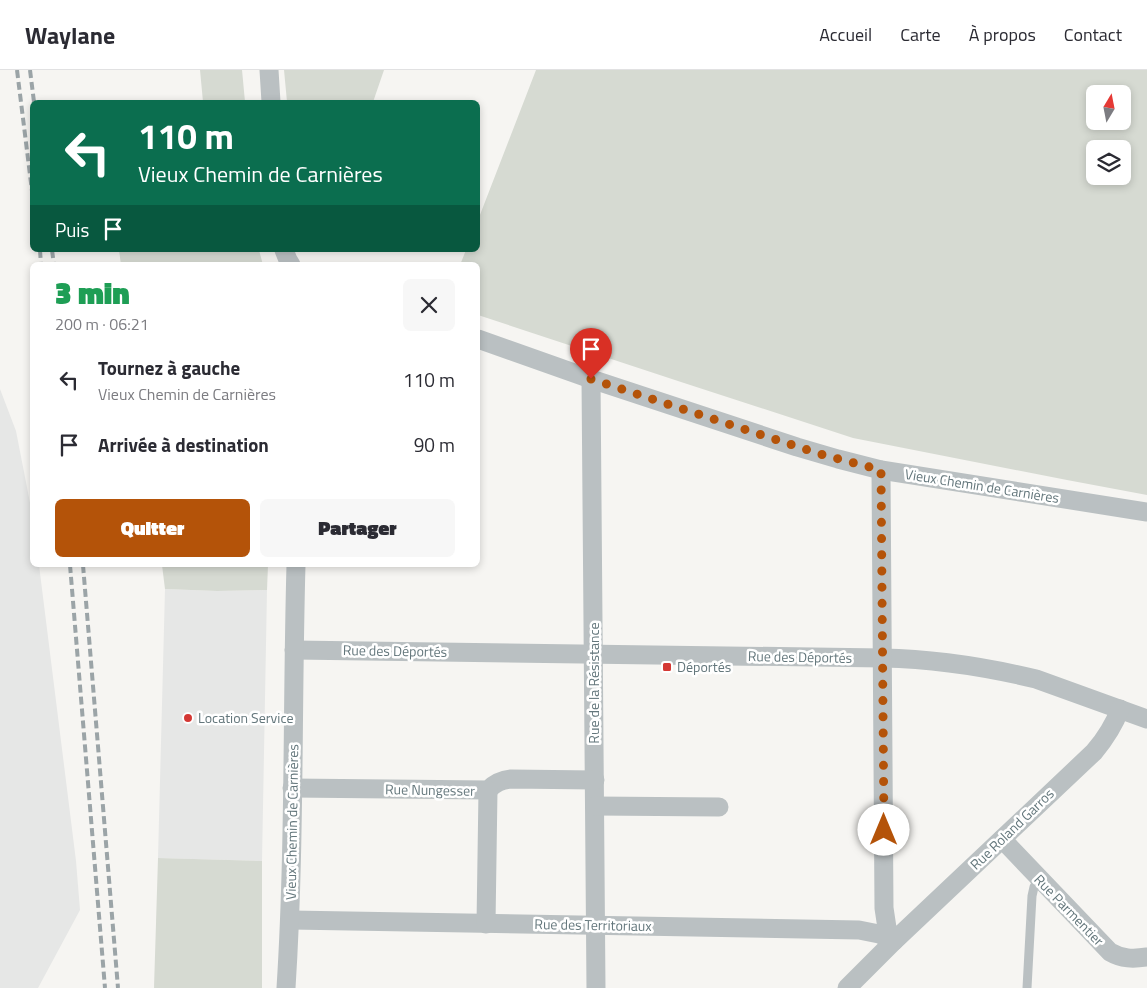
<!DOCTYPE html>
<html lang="fr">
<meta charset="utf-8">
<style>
body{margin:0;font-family:"Titillium Web",sans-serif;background:#f7f7f7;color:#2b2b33;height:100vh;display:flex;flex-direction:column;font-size:19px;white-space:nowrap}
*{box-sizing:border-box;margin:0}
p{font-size:16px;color:#7c7c81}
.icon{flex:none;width:28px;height:28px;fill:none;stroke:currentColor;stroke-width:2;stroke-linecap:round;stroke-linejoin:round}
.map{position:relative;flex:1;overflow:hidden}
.panel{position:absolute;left:30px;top:192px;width:450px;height:305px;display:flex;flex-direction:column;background:#fff;border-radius:8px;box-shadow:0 2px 8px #0003}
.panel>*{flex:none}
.guide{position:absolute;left:30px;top:30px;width:450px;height:152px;border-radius:8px;box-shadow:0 2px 8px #0003;background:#0b6e4f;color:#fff;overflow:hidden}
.needle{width:32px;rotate:10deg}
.controls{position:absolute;left:1086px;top:15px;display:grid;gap:10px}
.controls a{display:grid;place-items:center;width:45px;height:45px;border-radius:8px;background:#fff;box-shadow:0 2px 8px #0003;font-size:25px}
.pin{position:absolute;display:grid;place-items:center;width:42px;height:42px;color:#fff;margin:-51px -21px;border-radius:50% 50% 50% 0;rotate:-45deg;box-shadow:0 0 5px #0007}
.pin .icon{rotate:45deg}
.me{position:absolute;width:55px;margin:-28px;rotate:0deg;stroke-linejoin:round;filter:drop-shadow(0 0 4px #0008)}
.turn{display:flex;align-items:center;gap:18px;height:105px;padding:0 25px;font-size:22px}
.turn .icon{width:65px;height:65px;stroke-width:2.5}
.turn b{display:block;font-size:35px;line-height:42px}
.then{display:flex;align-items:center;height:48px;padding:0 25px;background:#0003;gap:10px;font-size:19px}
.round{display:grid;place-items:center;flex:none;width:52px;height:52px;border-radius:8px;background:#f7f7f7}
.overview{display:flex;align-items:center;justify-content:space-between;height:85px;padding:0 25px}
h1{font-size:30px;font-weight:800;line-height:38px;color:#1e9e55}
.cta{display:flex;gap:10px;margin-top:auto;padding:10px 25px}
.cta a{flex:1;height:58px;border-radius:8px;background:#b45309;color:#fff;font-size:20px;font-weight:800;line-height:58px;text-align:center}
.cta a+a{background:#f7f7f7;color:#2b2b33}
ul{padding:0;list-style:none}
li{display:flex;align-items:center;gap:15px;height:65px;padding:0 25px}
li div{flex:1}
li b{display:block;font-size:19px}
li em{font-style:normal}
header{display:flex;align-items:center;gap:30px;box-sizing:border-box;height:70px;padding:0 25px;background:#fff;border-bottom:1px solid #e1e1e2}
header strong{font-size:24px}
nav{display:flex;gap:28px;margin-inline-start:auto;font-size:18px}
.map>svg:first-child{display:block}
</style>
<header>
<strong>Waylane</strong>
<nav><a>Accueil</a><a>Carte</a><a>À propos</a><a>Contact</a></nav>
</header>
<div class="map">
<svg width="1147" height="918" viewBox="0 0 1147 918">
<rect width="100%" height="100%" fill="#f6f5f2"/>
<g fill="#e6e7e6">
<path d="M0,319L16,361L32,443V495H39L76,791L80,840L38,918H0Z"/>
<path d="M165,519L217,521L267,520L262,791L158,788Z"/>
</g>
<g fill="#d6dad2" fill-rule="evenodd">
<path d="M200,0H242L245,32H203Z"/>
<path d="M284,0H384L373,32H287Z"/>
<path d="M536,0H1147V425L1067,410L853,368L681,312L478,245V195H460L466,180H478V150ZM1095,24H1122V51H1095ZM1095,79H1122V106H1095Z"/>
<path d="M119,180H259L263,195H121Z"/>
<path d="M162,495H268L267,520L217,521L165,519Z"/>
<path d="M158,788L262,791V918H154Z"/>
</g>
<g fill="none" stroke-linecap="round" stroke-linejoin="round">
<path stroke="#bac0c2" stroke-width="9" d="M1027,918L1032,826L1034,817L1039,809"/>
<g stroke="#bac0c2" stroke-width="19">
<path d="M269,0L271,32"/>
<path d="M284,180L288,190L291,195"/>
<path d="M478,269L591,309L797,377L838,389L881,400L1147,442"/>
<path d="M591,309L596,918"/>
<path d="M294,580L883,588C934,589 986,597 1036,609L1147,649"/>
<path d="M292,718L488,720C495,713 501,710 511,709L595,710"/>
<path d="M595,736L719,737"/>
<path d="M1002,769L1110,882C1122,889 1133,889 1147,887"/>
<path d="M291,850L859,860L879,864L894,871L1094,682C1105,669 1114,655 1120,639"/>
<path d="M486,854L488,720"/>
<path d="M286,918C295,777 292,636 296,495"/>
<path d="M847,918L894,871L887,858L884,838L881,400"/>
</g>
<g stroke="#9ba4a7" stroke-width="4" stroke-dasharray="8 4" stroke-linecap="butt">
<path d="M17,0L32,121"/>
<path d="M30,0L34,32"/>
<path d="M40,180L41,195"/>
<path d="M52,180L54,195"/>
<path d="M70,495L105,918"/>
<path d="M83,495L118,918"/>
</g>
</g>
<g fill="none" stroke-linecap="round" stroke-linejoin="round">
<path stroke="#b45309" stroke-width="9" stroke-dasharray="0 16.2" d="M591,309L820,384L881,400L884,760"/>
</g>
<g fill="#d43834" stroke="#fff" stroke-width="2">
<rect x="662" y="592" width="10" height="10" rx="2.5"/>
<circle cx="188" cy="648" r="5"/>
</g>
<g text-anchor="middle" stroke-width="5" stroke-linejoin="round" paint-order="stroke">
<g font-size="14" fill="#63767b" stroke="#fff">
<text transform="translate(982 416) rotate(9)" y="5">Vieux Chemin de Carnières</text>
<text transform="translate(395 581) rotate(1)" y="5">Rue des Déportés</text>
<text transform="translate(800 587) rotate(1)" y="5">Rue des Déportés</text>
<text transform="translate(594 613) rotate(-90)" y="5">Rue de la Résistance</text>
<text transform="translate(430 720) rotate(1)" y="5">Rue Nungesser</text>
<text transform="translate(292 752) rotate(-89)" y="5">Vieux Chemin de Carnières</text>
<text transform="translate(1012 759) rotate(-44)" y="5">Rue Roland Garros</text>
<text transform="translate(1069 840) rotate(46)" y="5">Rue Parmentier</text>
<text transform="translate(593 855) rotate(1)" y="5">Rue des Territoriaux</text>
</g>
<g font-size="14" fill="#63767b" stroke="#fff" text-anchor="start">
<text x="677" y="602">Déportés</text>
<text x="198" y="653">Location Service</text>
</g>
</g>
</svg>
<div class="controls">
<a><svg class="needle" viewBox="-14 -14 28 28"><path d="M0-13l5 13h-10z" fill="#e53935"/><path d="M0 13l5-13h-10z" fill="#7c7c81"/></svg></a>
<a><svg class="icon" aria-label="layers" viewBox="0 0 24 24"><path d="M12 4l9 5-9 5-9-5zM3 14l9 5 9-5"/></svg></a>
</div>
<div class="pin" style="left:591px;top:309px;background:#d93025"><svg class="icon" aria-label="arrive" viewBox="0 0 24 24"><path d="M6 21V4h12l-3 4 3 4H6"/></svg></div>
<svg class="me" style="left:884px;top:760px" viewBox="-20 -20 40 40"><circle r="19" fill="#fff"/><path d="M0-13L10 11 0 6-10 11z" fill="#b45309"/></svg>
<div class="guide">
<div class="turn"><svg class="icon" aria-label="left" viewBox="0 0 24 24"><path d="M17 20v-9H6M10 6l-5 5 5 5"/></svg><div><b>110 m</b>Vieux Chemin de Carnières</div></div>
<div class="then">Puis<svg class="icon" aria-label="arrive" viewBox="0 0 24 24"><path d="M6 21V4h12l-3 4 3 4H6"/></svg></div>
</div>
<section class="panel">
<div class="overview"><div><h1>3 min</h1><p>200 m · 06:21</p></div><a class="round"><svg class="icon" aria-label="close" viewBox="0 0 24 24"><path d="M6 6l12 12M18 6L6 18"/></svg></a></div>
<ul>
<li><svg class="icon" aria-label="left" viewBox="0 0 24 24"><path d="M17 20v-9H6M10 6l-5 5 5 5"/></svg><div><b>Tournez à gauche</b><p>Vieux Chemin de Carnières</p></div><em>110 m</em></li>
<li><svg class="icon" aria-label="arrive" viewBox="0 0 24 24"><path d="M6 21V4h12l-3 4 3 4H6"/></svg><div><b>Arrivée à destination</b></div><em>90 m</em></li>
</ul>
<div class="cta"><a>Quitter</a><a>Partager</a></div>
</section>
</div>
